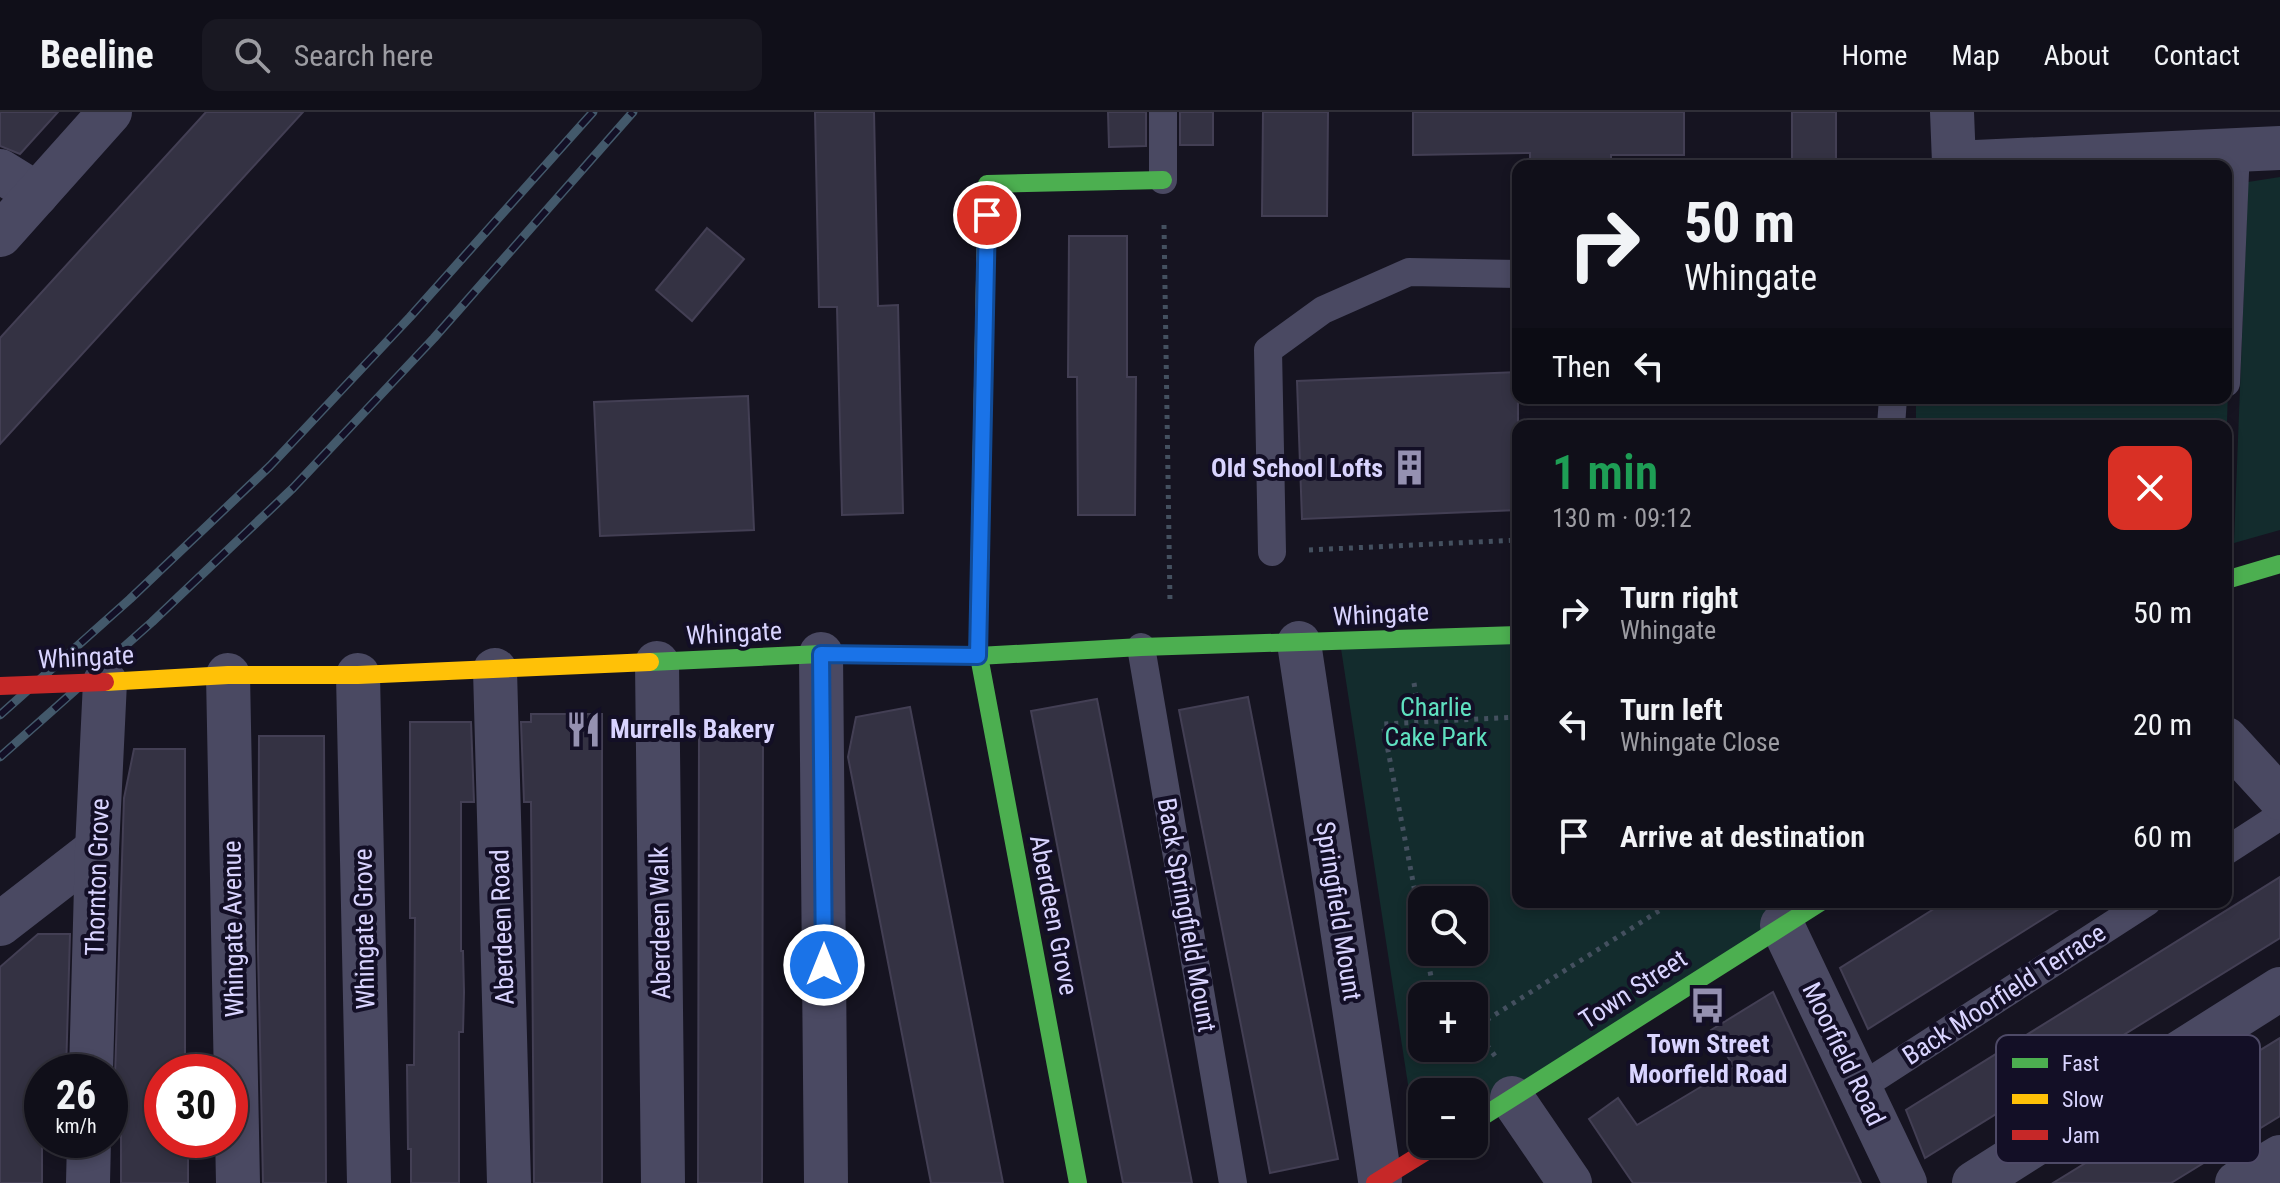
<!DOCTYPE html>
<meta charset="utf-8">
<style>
body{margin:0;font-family:"Roboto Condensed",sans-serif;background:#191822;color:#f1f3f6;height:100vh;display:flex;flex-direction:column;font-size:30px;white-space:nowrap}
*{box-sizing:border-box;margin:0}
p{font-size:26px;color:#9c9ca2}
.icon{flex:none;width:44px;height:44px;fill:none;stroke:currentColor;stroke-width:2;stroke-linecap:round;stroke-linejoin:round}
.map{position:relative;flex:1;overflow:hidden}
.panel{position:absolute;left:1512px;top:308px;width:720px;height:488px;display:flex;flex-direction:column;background:#100f19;border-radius:16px;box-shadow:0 4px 12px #0003,0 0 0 2px #302f38}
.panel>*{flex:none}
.hud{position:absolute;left:1512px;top:48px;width:720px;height:244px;border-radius:16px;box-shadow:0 4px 12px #0003,0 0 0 2px #302f38;background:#100f19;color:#f1f3f6;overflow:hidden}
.tools{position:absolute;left:1408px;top:774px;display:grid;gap:16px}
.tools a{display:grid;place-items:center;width:80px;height:80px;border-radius:16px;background:#100f19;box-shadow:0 4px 12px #0003,0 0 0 2px #302f38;font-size:40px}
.speed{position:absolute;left:24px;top:942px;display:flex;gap:16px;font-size:40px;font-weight:700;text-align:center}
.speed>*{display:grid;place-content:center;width:104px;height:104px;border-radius:50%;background:#100f19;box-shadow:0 4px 12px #0003,0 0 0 2px #302f38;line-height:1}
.speed small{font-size:20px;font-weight:400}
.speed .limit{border:12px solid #d22;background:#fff;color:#111}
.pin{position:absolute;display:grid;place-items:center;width:68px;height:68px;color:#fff;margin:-34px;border:4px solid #fff;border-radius:50%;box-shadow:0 2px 8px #0007}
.me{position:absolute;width:88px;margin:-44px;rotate:0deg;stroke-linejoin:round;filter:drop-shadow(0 0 6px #0008)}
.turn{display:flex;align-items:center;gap:28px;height:168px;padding:0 40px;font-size:36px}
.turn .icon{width:104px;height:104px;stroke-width:2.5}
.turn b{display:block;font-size:56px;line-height:68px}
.then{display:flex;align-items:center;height:76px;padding:0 40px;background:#0003;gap:16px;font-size:30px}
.round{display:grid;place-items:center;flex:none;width:84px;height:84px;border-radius:16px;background:#191822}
.headline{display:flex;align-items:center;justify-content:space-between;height:136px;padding:0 40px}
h1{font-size:48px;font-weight:600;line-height:60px;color:#1e9e55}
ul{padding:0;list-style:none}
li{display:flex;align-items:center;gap:24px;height:112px;padding:0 40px}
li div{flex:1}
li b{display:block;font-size:30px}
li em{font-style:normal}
header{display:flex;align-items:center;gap:48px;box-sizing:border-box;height:112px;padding:0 40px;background:#100f19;border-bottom:2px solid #302f38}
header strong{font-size:38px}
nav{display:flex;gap:44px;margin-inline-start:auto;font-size:28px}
.search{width:560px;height:72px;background:#191822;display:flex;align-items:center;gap:20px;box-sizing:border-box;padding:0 28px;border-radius:16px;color:#9c9ca2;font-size:30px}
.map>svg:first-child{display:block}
</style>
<header>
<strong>Beeline</strong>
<div class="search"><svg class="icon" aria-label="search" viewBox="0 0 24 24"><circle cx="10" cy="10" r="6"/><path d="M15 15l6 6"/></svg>Search here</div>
<nav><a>Home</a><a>Map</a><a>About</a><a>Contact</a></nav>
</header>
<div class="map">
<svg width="2280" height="1071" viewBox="0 0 2280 1071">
<rect width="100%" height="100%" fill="#161421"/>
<g fill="#132c2d" fill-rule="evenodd">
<path d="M2226,62H2235L2226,340V314H1916V286H2226Z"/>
<path d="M2280,65V418L2234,431L2248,70Z"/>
<path d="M1518,519V790H1833L1474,1010V980H1422V1032L1419,1044L1340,530ZM1422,788H1474V840H1422ZM1422,884H1474V936H1422Z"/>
</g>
<g fill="#343243" stroke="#433f54" stroke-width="2">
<path d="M0,0H58L20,42L0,34Z"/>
<path d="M206,0H303L0,332V226Z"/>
<path d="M815,0H874L878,194L898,193L903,401L842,403L837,195H819Z"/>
<path d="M1108,0H1146V34L1109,35Z"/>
<rect x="1180" y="0" width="33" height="33"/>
<path d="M1263,0H1328L1327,104H1262Z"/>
<path d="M1413,0H1684V43H1611V49L1570,50V54H1530V41L1413,43Z"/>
<rect x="1792" y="0" width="44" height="54"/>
<path d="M707,116L744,147L692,209L656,178Z"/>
<path d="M1069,124H1127V265H1136L1135,403H1078L1077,265H1068Z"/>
<path d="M1518,260V398L1302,407L1297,269Z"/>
<path d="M748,284L754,418L600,424L594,290Z"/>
<path d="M1248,585L1338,1047L1270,1061L1179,598Z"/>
<path d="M1097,587L1192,1071H1123L1031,599Z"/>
<path d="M910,595L1003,1071H931L848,645L856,605Z"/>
<path d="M531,602H602V1071H534L531,690H524L521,610H531Z"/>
<path d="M410,610H471L474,690H461V839H463L464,880L463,920H459V1071H411V1037H408L407,953H414L415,806H410Z"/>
<path d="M699,619H763L762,1071H698Z"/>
<path d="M259,624H324L326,1071H263L258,837Z"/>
<path d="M134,637H185V960H162V1028H188V1071H121V982H115V964L124,686Z"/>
<path d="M2280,765V826L1925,1046L1906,998Z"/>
<path d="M1945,790H2070L1868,917L1840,856Z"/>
<path d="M38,822H70L66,960H42V1071H0V855Z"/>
<path d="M1773,880L1861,1071H1633L1589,1007L1618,986L1637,1013L1734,955L1711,918Z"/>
<path d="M2280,926V1004L2171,1071H2053L2144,1015L2141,1011Z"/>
</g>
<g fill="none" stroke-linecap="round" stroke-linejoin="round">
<g stroke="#44505f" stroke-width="5" stroke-dasharray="4 6" stroke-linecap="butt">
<path d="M1164,113L1170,491"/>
<path d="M1309,438L1518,428"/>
<path d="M1414,571L1420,610"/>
<path d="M1422,817L1383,612L1518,605"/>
<path d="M1426,840L1435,884"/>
<path d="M1495,944L1474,916L1673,790"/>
</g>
<g stroke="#4a4962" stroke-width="28">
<path d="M1163,68V0"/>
<path d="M2226,271L2236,37"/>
<path d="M1891,314L1893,286"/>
<path d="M1272,440L1268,238L1323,198L1409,160L1518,162"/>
<path d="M1141,535L1233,1071"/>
<path d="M2226,739L2280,704"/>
<path d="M1861,975L2147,790"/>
</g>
<g stroke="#4a4962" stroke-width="44">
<path d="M1952,0L1954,51L2280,36"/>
<path d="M0,59L37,82"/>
<path d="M0,123L110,0"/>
<path d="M1299,531L1380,1068"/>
<path d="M821,542L826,1071"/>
<path d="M657,551L663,1071"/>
<path d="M495,558L509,1071"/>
<path d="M228,563L238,1071"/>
<path d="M358,563L369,1071"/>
<path d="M2226,627L2280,686"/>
<path d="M0,812L97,737"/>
<path d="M1782,813L1905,1071"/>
<path d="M91,960L97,737L105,570"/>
<path d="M1512,986L1570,1071"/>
<path d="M88,1071L89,1028"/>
<path d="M1974,1071L2280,877"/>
<path d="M2237,1071L2280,1045"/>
</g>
<g stroke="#4caf50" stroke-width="18">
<path d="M986,115L987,72L1163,68"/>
<path d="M2226,468L2280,452"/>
<path d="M978,539L1078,1071"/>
<path d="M650,550L821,542L978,544L1141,535L1518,523"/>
<path d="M1474,1010L1821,790"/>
</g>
<g stroke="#ffc107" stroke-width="18">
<path d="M978,539L986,115"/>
<path d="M105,570L228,563H358L650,550"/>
</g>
<path stroke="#c62828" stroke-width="18" d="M1375,1071L1438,1032"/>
<defs>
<g id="rail">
<path d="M0,603L130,487L270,354L410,205L593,0"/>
<path d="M0,645L152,510L293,376L434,226L633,0"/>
</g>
</defs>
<use href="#rail" stroke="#43596b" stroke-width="9"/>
<use href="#rail" stroke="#130f26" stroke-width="6" stroke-dasharray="18" stroke-linecap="butt"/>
<path stroke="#c62828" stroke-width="18" d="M0,574L105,570"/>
</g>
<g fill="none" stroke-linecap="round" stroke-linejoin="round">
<defs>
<path id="route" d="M824,853L821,542L978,544L987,103"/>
</defs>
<use href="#route" stroke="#114b97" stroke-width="20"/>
<use href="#route" stroke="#1a73e8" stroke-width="14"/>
</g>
<defs>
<symbol id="building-bare" viewBox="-9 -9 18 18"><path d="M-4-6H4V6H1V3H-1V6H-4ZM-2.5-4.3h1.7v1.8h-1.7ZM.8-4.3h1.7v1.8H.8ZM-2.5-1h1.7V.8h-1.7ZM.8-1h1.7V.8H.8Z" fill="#9591b1" stroke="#130f26" stroke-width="2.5" paint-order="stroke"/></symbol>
<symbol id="restaurant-bare" viewBox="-9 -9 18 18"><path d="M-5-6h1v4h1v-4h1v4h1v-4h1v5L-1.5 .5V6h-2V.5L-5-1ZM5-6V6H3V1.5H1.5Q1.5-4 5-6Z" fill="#9591b1" stroke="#130f26" stroke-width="2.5" paint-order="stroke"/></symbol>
<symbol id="bus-bare" viewBox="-9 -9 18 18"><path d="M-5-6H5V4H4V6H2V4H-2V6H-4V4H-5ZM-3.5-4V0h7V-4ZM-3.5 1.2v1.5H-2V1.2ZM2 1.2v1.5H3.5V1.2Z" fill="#9591b1" stroke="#130f26" stroke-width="2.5" paint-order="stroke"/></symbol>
</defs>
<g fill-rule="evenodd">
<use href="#building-bare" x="1384" y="330" width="51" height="51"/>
<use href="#restaurant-bare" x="558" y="592" width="51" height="51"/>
<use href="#bus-bare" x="1682" y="868" width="51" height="51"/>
</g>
<g text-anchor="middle" stroke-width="8" stroke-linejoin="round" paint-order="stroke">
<g font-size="26" font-weight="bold" fill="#d9d4ff" stroke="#130f26" text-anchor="end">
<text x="1383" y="365">Old School Lofts</text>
<text x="610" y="626" text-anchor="start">Murrells Bakery</text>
<text x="1708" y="941" text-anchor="middle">Town Street<tspan x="1708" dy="30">Moorfield Road</tspan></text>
</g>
<g font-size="26" fill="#d9d4ff" stroke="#130f26">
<text transform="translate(1381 502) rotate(-3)" y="9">Whingate</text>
<text transform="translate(734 521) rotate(-3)" y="9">Whingate</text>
<text transform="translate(86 545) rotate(-3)" y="9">Whingate</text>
<text transform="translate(97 765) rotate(-88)" y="9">Thornton Grove</text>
<text transform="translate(1339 799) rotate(81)" y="9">Springfield Mount</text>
<text transform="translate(1054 803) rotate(79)" y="9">Aberdeen Grove</text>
<text transform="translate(1187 803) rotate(80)" y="9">Back Springfield Mount</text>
<text transform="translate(660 811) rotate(-91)" y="9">Aberdeen Walk</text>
<text transform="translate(502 815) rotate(-92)" y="9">Aberdeen Road</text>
<text transform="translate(233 817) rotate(-91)" y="9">Whingate Avenue</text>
<text transform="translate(364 817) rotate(-91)" y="9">Whingate Grove</text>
<text transform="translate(1633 877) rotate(-33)" y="9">Town Street</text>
<text transform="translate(2004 882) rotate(-33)" y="9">Back Moorfield Terrace</text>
<text transform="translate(1844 942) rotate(64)" y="9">Moorfield Road</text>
</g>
<g font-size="26" fill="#5fe0c0" stroke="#130f26">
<text x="1436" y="604">Charlie<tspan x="1436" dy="30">Cake Park</tspan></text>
</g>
</g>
<rect x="1996" y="923" width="264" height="128" rx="12" fill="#130f26" stroke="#4e4a67" stroke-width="2"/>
<rect x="2012" y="946" width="36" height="10" fill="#4caf50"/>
<rect x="2012" y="982" width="36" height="10" fill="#ffc107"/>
<rect x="2012" y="1018" width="36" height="10" fill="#c62828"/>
<g font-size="22" fill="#d9d4ff">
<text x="2062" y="959">Fast</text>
<text x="2062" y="995">Slow</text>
<text x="2062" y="1031">Jam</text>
</g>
</svg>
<div class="tools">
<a><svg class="icon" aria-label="search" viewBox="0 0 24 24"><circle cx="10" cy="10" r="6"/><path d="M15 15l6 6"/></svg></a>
<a>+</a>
<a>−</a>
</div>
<div class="speed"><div>26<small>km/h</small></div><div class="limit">30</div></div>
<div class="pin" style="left:987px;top:103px;background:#d93025"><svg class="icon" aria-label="arrive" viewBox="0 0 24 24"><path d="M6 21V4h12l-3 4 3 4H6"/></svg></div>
<svg class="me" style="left:824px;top:853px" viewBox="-20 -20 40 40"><circle r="17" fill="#1a73e8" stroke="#fff" stroke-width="3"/><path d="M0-11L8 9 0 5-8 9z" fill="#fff"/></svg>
<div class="hud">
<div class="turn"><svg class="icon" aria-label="right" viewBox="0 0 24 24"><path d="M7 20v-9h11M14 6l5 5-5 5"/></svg><div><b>50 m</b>Whingate</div></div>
<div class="then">Then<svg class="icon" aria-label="left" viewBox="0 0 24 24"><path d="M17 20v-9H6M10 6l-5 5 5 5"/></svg></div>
</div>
<section class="panel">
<div class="headline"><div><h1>1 min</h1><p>130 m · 09:12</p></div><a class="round" style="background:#d93025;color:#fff"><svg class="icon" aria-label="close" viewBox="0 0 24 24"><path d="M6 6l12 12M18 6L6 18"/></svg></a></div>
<ul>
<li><svg class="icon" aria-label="right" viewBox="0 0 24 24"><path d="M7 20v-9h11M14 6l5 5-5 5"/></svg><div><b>Turn right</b><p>Whingate</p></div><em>50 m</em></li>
<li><svg class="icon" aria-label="left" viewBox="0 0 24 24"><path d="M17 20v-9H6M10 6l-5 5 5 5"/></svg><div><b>Turn left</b><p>Whingate Close</p></div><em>20 m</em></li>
<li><svg class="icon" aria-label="arrive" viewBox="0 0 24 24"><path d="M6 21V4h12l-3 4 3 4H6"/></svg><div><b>Arrive at destination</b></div><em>60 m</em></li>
</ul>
</section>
</div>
